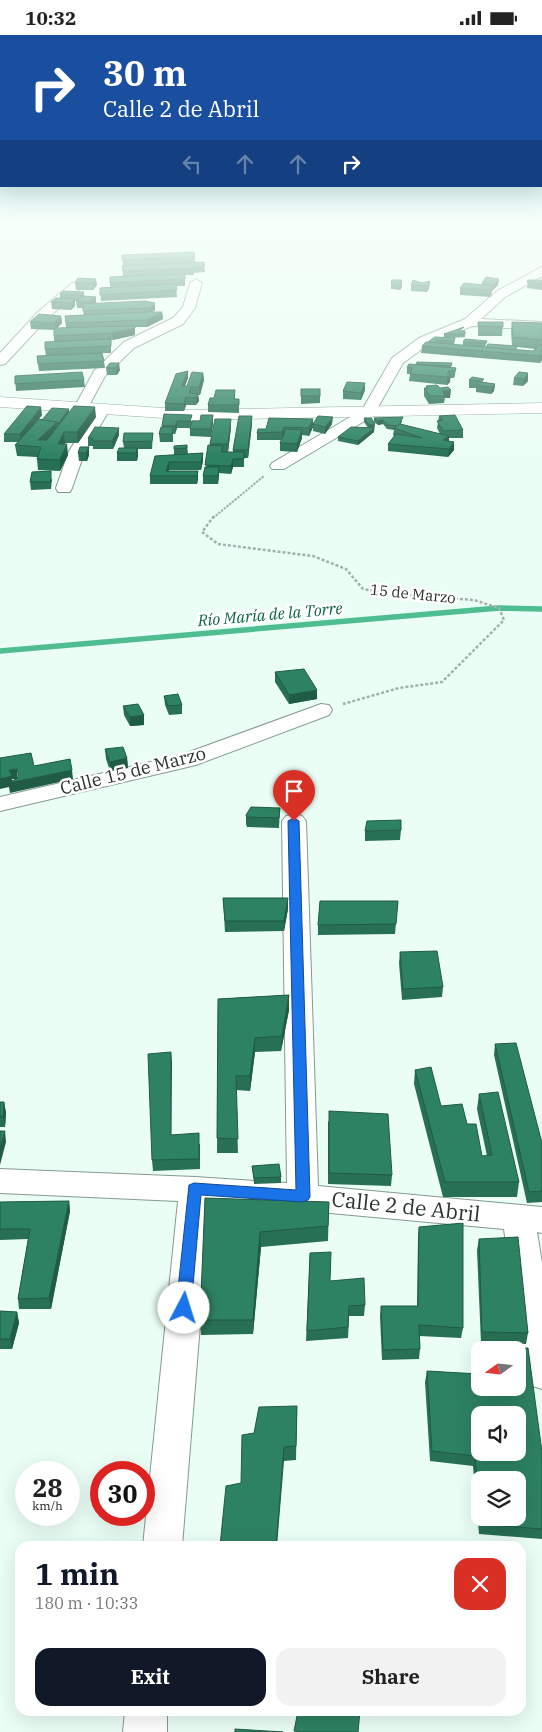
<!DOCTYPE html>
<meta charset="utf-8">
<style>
body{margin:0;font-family:"IBM Plex Serif",serif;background:#f2f2f2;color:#222;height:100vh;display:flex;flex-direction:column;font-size:19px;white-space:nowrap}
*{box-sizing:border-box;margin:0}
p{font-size:16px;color:#767676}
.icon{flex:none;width:28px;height:28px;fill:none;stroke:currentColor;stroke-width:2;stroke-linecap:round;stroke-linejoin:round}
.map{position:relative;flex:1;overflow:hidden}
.sheet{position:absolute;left:15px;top:1506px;width:511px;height:175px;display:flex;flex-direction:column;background:#fff;border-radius:15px;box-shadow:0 5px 20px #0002}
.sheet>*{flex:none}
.hud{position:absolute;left:0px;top:0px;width:542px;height:152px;box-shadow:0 5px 20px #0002;background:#1a4fa0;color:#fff;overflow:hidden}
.needle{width:32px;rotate:255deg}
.tools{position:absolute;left:471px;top:1306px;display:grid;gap:10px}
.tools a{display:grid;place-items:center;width:55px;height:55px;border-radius:10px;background:#fff;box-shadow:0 5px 20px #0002;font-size:25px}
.speed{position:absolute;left:15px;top:1426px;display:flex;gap:10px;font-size:25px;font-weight:700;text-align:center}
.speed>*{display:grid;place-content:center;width:65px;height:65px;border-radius:50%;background:#fff;box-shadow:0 5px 20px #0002;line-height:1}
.speed small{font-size:12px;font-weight:400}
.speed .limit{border:8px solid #d22;background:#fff;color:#111}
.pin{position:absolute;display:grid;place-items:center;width:42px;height:42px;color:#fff;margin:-51px -21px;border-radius:50% 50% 50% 0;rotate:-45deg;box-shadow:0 0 5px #0007}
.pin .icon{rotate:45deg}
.me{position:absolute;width:55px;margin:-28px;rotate:5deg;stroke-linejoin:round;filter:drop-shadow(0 0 4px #0008)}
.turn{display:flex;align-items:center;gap:18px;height:105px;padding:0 20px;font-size:22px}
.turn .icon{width:65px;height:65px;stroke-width:2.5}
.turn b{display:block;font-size:35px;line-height:42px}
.lanes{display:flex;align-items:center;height:48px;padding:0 20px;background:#0003;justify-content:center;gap:25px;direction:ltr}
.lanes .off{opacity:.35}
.round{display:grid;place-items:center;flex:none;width:52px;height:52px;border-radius:15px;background:#f2f2f2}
.summary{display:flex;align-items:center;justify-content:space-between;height:85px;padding:0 20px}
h1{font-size:30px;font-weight:700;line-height:38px;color:#111827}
.button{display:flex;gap:10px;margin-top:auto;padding:10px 20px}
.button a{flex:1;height:58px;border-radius:15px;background:#111827;color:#fff;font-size:20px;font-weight:700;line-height:58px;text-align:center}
.button a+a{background:#f2f2f2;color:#222}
.status{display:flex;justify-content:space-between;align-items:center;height:35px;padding:0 25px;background:#fff;direction:ltr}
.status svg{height:14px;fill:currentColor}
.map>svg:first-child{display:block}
</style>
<div class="status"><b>10:32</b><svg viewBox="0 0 49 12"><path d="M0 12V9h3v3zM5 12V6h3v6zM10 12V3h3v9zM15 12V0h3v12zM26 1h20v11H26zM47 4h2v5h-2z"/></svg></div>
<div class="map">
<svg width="542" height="1697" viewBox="0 0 542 1697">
<rect width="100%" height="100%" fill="#ebfef5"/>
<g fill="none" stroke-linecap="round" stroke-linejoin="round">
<path stroke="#4ebd92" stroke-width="5.5" d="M0,616L499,573L542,574"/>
<defs>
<g id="street">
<path d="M542,232V241L505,262L481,284L542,287V295L472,291L429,309L403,328L373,381L284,434H272L270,431L272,428L362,375L392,323L419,303L465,284L497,256Z"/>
<path d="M196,244L202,248L195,273L183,289L134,313L105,341L86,376H76L74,373L94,336L124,307L173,283L183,272L190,248Z"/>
<path d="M76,247L82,251L80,254L48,283L5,329L0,330V318L38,277L72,248Z"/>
<path d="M103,370L110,374L85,416L72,453L70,457H58L56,453L69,416L98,371Z"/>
<path d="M321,669L329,670L332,675L329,680L196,730L0,776V762L181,720Z"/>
<path d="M294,779L302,781L306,786L318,1151L542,1172V1198L537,1197L542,1228V1354L529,1350L524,1339L504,1194L210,1167L182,1511H143L178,1166L0,1158V1134L195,1142L287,1148L282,786L286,781Z"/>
<path d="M125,1676H167V1697H123Z"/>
</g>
<path id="secondary" d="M0,362L193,375L542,368V378L193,385L0,372Z"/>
</defs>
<use href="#street" stroke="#849a90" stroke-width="2"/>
<use href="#secondary" stroke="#849a90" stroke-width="1"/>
<path stroke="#a2b1a9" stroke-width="2" stroke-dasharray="2.5 1" stroke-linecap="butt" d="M213,483L264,441"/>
<path stroke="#a2b1a9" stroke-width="2.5" stroke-dasharray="3 2" stroke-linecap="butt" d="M214,481L202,497L218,509L313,521L346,534L363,554L392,559L474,565L499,573L504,585L442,647L399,653L343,669"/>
<use href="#street" fill="#fff" fill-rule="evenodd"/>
<use href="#secondary" fill="#fff" fill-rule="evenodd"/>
</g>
<g fill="#277054" fill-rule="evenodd">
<path d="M122,220L195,222V227H204L205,237L194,238V240H185V251H176L177,262L101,266L100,253L110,252V242H123L122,231H123Z"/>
<path d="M78,243L97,250L93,255H76L75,248Z"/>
<path d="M402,245V252L400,255L391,254V248Z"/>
<path d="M528,245H542V255L527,253Z"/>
<path d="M430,246L429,253L427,257L411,256V250Z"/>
<path d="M482,248L498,250L492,256L491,262L460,260V253L482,250Z"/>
<path d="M84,257V261L96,262V268L95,269L155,268V275L152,277H162L163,284L147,292H135V300L111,305V318H102L104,326L105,333L39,336L37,321H46L45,314L54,306V295L31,294L30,287L61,281L62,288L57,293H66L65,281L84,280L82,273H77L76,266H75V271L71,275L52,274L51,267L60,264V259Z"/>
<path d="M478,287H503L502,301H478Z"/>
<path d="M512,287L542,288V325L540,328L421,318L422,311L444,302V299L464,296H463H465V302L450,303H455L454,310H463V307L487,306L485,312L512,311L511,296ZM517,312L535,314L533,316L516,315Z"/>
<path d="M110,328L120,335L117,340H107L106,333Z"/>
<path d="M452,328L451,332L456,333L455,340L454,343H450V347L447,350L409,346L410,339H407V332L416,329Z"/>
<path d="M188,336V343L185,351H187L203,338L204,345L200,360H198L199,366L196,370H186L184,376H165V368Z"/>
<path d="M528,338V346L523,351L513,350L514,343Z"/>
<path d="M15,341L84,345L85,352L16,356Z"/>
<path d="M472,342L484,347L495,349L494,356L491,359L476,357V353H469V345Z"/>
<path d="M426,351L450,363H445L444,368L429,369L424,361V353H426Z"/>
<path d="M301,354L320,361V368L301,369Z"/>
<path d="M235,355V364H239V378L208,377V370L214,363Z"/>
<path d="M365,355L361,365L343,364V356Z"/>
<path d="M69,374V377L96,382L78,408H65V409L68,420L60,436L38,435L37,424V422L17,421L15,410L19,407H4V399L42,380L32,392L42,385Z"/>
<path d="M164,379L192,386L213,388L211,402L190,401V393H177L175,399H173V407H160L159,399L162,392Z"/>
<path d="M252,381V389L248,423H244V432H233L231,439L219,438L218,449H203V441L206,432L210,409L231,392L228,417H223H233V415Z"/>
<path d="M439,381L463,395V403H449V406L454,407V415L448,422L388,416V409L394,401L393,400L394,395L387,394L383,389L378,390L374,387V383L402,386L401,389L440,399L437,393Z"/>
<path d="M364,383L374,393V397L358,410L338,406V402L368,393L364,387Z"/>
<path d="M313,388L332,389L325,399L313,396V392L309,401L302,400V403L297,417L280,416V408L281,405H257V398L266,394Z"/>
<path d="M119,393V400L113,414H93V411H88V403Z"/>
<path d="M153,398L152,414H138V420L137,426H117V418L124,413L123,407Z"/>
<path d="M187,410L188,419L203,418V426L201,435H169V436H198V444L197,449H150V441L174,420V411Z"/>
<path d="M89,412V420L87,426H79L78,418Z"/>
<path d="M52,444L51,454L31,455L30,447Z"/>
<path d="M275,637L317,664L289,669L275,647Z"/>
<path d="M164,661L182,670V679L169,680L165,670Z"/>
<path d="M123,671L144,680V690L130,691L124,680Z"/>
<path d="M105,714L127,723L128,733L110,736L106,724Z"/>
<path d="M280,773L279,793L247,792L246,789V780Z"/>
<path d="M401,795L400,805L365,806V796Z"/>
<path d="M223,863L288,874L284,896L225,897Z"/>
<path d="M398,866L395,899L318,900V890Z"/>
<path d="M400,917L443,952L442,962L402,965L399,928Z"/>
<path d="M289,960V975L281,1016L255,1017L250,1056L236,1055L238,1118H217L218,964Z"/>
<path d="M495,1009L542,1108V1167L527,1168L494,1020Z"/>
<path d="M171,1017V1100L200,1109V1134L153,1136L152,1125Z"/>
<path d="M415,1035L441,1071L467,1089L482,1121H487L477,1074L479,1059L519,1147L517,1162H443L414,1049Z"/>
<path d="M0,1067H4L6,1078L5,1092H0Z"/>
<path d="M328,1086L392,1140L391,1151L328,1149Z"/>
<path d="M252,1131L281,1142V1148L254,1149Z"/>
<path d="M205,1163L329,1167L328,1206L261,1212L253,1299L201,1300L200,1285Z"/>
<path d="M69,1166L70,1176L51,1274H19L18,1264L28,1204L0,1205V1167Z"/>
<path d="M419,1192L463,1293L461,1303L419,1301L420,1314L419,1324L382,1325L380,1281L381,1271H417L418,1202Z"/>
<path d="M479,1204L528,1298L526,1309L481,1308L477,1215Z"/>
<path d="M310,1218L330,1246L365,1270L364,1281H349L348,1303L306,1306Z"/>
<path d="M0,1276L17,1277L19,1288L12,1314H0Z"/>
<path d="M476,1315L542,1417V1504L479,1499L473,1431L430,1426L425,1347L427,1336L476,1339L475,1326Z"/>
<path d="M297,1371L296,1425L284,1426L241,1448L254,1398Z"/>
</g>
<g fill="#205b45">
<path d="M96,244L97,250L93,255L92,248Z"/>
<path d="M499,244L498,250L492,256L493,250Z"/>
<path d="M402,245V252L400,255V248Z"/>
<path d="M430,246L429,253L427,257V251Z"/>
<path d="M84,257V263L81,266V260Z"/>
<path d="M96,262V268L90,274L89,267Z"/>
<path d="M75,264V271L71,275V268Z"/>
<path d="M155,268V275L150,279V273Z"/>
<path d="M162,277L163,284L147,292V285Z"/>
<path d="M61,281L62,288L55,295L54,288Z"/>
<path d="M135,293V300L113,305L112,298Z"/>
<path d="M542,319V325L540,328L541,321Z"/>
<path d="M119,328L120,335L117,340L116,333Z"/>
<path d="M188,336V343L182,358V351Z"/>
<path d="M449,336L448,342L451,339L450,347L447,350V339Z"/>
<path d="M203,338L204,345L200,360L199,352Z"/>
<path d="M528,338V346L523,351L524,344Z"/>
<path d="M365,348V355L361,365V358Z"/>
<path d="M495,349L494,356L491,359L492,352Z"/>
<path d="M451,355L450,363H445V361L442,356Z"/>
<path d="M198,359L199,366L196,370V363Z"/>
<path d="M186,362V370L184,376V369Z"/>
<path d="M41,372L42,380L21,407L20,399Z"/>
<path d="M95,372L96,382L78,408L77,397Z"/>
<path d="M69,374V382L59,396L58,389Z"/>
<path d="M213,380V388L211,402V394Z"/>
<path d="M252,381V389L248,423V415Z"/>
<path d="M333,382L332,389L325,399V392Z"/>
<path d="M231,384V392L228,417V409Z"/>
<path d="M313,384V392L309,401V393Z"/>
<path d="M383,385V389L378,390V386Z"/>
<path d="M177,386V393L175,399V391Z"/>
<path d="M57,387V397L41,413L38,405Z"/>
<path d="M375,389L374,397L358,410V406L369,394V390Z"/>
<path d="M284,392V399L282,405V397Z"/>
<path d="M119,393V400L113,414L112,406Z"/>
<path d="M302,395V403L297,417V409Z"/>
<path d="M64,397L65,408L59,420L58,409Z"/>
<path d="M449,401V409L443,405Z"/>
<path d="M454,407V415L448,422L449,414Z"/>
<path d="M67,409L68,420L60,436V425Z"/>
<path d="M89,412V420L87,426L86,418Z"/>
<path d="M137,413L138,420L137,426L136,418Z"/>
<path d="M203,418V426L201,435V427Z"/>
<path d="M233,424V432L231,439V431Z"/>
<path d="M169,427V435L167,441L166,436Z"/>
<path d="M219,432V440L218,449V441Z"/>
<path d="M198,436V444L197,449V441Z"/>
<path d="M317,655V664L289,669V660Z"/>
<path d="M144,680V690L130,691V682Z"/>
<path d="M127,723L128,733L110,736V727Z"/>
<path d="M17,734L18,744H12L13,747L72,735L73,744L10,758L9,752L0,754V744L9,735Z"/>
<path d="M288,863V874L284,896V886Z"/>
<path d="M289,960V975L281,1016L282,1001Z"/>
<path d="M255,1003V1017L250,1056V1041Z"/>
<path d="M171,1017L172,1028L171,1110Z"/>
<path d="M4,1067L6,1078L5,1092L3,1081Z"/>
<path d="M5,1096L6,1107L0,1130V1113Z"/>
<path d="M69,1166L70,1176L51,1274L49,1263Z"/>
<path d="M260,1197L261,1212L253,1299V1285Z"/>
<path d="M17,1277L19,1288L12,1314L10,1304Z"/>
<path d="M284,1412V1426L277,1511H276Z"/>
</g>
<g fill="#2d8262" stroke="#205b45" fill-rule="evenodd">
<path d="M194,217L195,222L122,225V220Z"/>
<path d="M204,227L205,231H194V234L123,236L122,231Z"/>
<path d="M185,239V244L110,248V242Z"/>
<path d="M486,242L499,244L493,250L482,248Z"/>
<path d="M78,243L96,244L92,248H75Z"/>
<path d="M392,245H402L400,248H391Z"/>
<path d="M413,245L422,248L430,246L427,251L411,250Z"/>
<path d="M528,245H542V249L527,247Z"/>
<path d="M464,248L493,251L491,255L460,253Z"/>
<path d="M176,249L177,255L100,260V253Z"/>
<path d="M63,256L84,257L81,260L60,259Z"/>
<path d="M84,261L96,262L89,267L76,266Z"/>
<path d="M56,263L75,264L71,268L51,267Z"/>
<path d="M145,266L155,268L150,273L84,276L82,269Z"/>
<path d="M146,277H162L147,285L66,288L65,281Z"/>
<path d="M39,279L61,281L54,288L30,287Z"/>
<path d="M478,287H503V292L478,291Z"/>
<path d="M512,287L542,288V305L513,302Z"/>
<path d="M135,291V293L112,298L54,301V293Z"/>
<path d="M464,292L459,296H465V299H444Z"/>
<path d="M435,302L455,303L454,306L438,305L435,308L428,307Z"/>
<path d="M111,304V311L45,314V307Z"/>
<path d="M465,304L487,306L486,308L463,307Z"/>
<path d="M426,307L533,316L539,310H542V319L541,321L422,311Z"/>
<path d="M488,309L517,311L515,315L486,312Z"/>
<path d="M102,318L104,326L38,329L37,321Z"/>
<path d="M417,327L452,328L451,331L416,329Z"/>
<path d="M110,328H119L116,333H106Z"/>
<path d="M409,329L456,333L455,336H449L447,339H451L448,342L410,339L412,333L407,332Z"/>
<path d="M188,336L182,351H187L192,337L203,338L199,352H191L189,358L198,359L196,363L186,362L184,369L165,368L176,339Z"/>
<path d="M82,337L84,345L15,349V341Z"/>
<path d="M519,337L528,338L524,344L514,343Z"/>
<path d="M472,342L484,344L482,346L469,345Z"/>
<path d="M347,347L365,348L361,358L343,356Z"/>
<path d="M479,347L495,349L492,352L476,350Z"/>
<path d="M437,350L440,353L448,352L451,355L442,356L445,361H430L424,353H428L426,351Z"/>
<rect x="301" y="354" width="19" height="7"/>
<path d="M216,355H235L234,364H239V370H208L210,363H214Z"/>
<path d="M27,371L41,372L20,399H4Z"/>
<path d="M74,371L95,372L77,397H64L58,409H67L60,425L37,424L41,412L15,410L39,384L57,387L38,405H47Z"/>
<path d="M52,373L69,374L58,389L57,388V387L42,385Z"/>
<path d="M164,379L192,380L190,386H177L175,391H162Z"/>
<path d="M201,380H213L211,394H190L192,386H200Z"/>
<path d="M455,380L463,395L443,396L437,386L443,385L439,381Z"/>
<path d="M239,381H252L248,415H233Z"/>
<path d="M318,381L333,382L325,392L313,389Z"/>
<path d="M403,382L399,390L397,391L387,390L383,385L378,386L374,383Z"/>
<path d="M269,383L313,384L309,393L284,392L282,397L257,398L258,394H266Z"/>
<path d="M364,383H371L375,389L369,390Z"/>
<path d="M215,384H231L228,409H210Z"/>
<path d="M400,389L449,401L443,405L454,407L449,414L388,409L396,399L422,403L394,393Z"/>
<path d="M95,392L119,393L112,406H93V403H88Z"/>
<path d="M161,392H173L172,399H159Z"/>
<path d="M351,392L374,393L358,406L338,402Z"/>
<path d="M286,394L302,395L297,409L280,408Z"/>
<path d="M124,398H153L152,406L123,407Z"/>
<path d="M187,410V413L174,414V411Z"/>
<path d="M208,410L223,411L221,417H244V424H233L231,431L205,430Z"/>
<path d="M80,412H89L86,418H78Z"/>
<path d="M119,413H137L136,418H117Z"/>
<path d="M203,418L201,427H169L166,436H198L197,441H150L155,421Z"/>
<path d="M205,432H219L218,441H203Z"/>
<path d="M51,436V447H30L32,437Z"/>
<path d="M304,634L317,655L289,660L275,637Z"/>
<path d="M178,659L182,670L168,671L164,661Z"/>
<path d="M138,669L144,680L130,682L123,671Z"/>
<path d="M123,712L127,723L110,727L105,714Z"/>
<path d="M31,718L34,731L70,724L72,735L9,748L19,742L17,734L9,735L12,741L0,744V723Z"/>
<path d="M251,772L280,773L279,783L247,782L246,780Z"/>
<path d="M401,785V795L365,796L367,786Z"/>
<path d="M223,863H288L284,886H225Z"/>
<path d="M320,866H398L396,889L318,890Z"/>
<path d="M437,916L443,952L403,954L400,917Z"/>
<path d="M289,960L282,1001L255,1003L250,1041H236L238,1104L217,1103L218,964Z"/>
<path d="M516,1008L542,1108V1156L529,1157L495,1009Z"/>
<path d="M171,1017V1100L199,1098V1124L152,1125L148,1019Z"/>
<path d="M431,1032L441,1071L462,1069L467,1089H476L482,1121L492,1120L479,1059L498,1057L519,1147H445L415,1035Z"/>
<path d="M0,1067H4L3,1081L0,1082Z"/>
<path d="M329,1076L388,1079L392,1140L329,1138Z"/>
<path d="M0,1096H5L0,1113Z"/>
<path d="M279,1129L281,1142L254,1143L252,1131Z"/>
<path d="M205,1163L329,1167L328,1191L260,1197L253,1285H200Z"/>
<path d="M69,1166L49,1263L18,1264L30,1194H0V1167Z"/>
<path d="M463,1188V1293L419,1290L420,1314L383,1315L381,1271H418L419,1192Z"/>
<path d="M518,1202L528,1298L482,1297L479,1204Z"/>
<path d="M331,1217L330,1246L364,1243L365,1270L349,1271L348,1292L307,1296L310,1218Z"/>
<path d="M0,1276L17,1277L10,1304H0Z"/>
<path d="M528,1313L542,1417V1494L480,1489L475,1421L432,1416L427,1336L479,1339L476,1315H480V1352H518V1315H481ZM480,1380H518V1418H480ZM480,1445H518V1482H480Z"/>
<path d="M297,1371L296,1411L284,1412L276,1511H220L226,1451L241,1448L242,1400L254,1398L259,1372Z"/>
<path d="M298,1676H360L358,1697H299L294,1696Z"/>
<path d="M235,1694L283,1697H235Z"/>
</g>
<linearGradient id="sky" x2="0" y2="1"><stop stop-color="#6ab8c6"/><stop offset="0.44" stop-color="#f6fffa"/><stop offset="1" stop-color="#f6fffa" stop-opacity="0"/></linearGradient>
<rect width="542" height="423" fill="url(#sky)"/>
<path fill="#1a73e8" stroke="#114b97" d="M294,783L299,786L310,1162L308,1165L303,1167L201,1160L191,1273L189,1278L184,1279L178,1278L176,1273L189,1150L194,1148L296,1155L288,786Z"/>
<g text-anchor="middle" stroke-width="5" stroke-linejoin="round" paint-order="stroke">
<g font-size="15" fill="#29322d" stroke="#fff">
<text transform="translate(413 559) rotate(6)" y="5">15 de Marzo</text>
</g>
<g font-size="16" font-style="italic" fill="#0a6346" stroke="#fff">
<text transform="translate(270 579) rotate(-5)" y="6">Río María de la Torre</text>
</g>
<g font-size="18" fill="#29322d" stroke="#fff">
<text transform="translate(133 736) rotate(-14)" y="6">Calle 15 de Marzo</text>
</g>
<g font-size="21" fill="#29322d" stroke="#fff">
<text transform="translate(406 1172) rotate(6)" y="7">Calle 2 de Abril</text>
</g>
</g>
</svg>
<div class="tools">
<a><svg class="needle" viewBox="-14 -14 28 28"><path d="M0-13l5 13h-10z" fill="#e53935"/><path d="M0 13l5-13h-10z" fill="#767676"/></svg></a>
<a><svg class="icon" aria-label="sound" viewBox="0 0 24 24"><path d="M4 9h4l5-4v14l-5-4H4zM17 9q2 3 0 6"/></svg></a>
<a><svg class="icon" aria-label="layers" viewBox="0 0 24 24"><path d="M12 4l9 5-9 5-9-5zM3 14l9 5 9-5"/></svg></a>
</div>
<div class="speed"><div>28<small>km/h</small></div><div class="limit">30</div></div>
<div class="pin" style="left:294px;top:786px;background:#d93025"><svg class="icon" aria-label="arrive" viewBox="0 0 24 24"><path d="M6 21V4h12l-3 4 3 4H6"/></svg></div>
<svg class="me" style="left:184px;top:1273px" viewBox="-20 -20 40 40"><circle r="19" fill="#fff"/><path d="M0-13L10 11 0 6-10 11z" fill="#1a73e8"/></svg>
<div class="hud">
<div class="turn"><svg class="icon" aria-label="right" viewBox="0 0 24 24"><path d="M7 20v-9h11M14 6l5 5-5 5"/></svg><div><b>30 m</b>Calle 2 de Abril</div></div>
<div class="lanes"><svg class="icon off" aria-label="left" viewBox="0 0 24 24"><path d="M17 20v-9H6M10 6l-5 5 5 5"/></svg><svg class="icon off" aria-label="ahead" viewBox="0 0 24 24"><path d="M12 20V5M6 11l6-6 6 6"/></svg><svg class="icon off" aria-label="ahead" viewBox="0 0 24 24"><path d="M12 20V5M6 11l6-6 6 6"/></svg><svg class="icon" aria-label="right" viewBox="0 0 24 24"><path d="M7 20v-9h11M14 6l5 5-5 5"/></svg></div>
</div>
<section class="sheet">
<div class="summary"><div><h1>1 min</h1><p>180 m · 10:33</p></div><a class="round" style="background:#d93025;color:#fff"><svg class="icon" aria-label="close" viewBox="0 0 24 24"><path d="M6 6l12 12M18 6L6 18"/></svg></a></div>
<div class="button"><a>Exit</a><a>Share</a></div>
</section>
</div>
